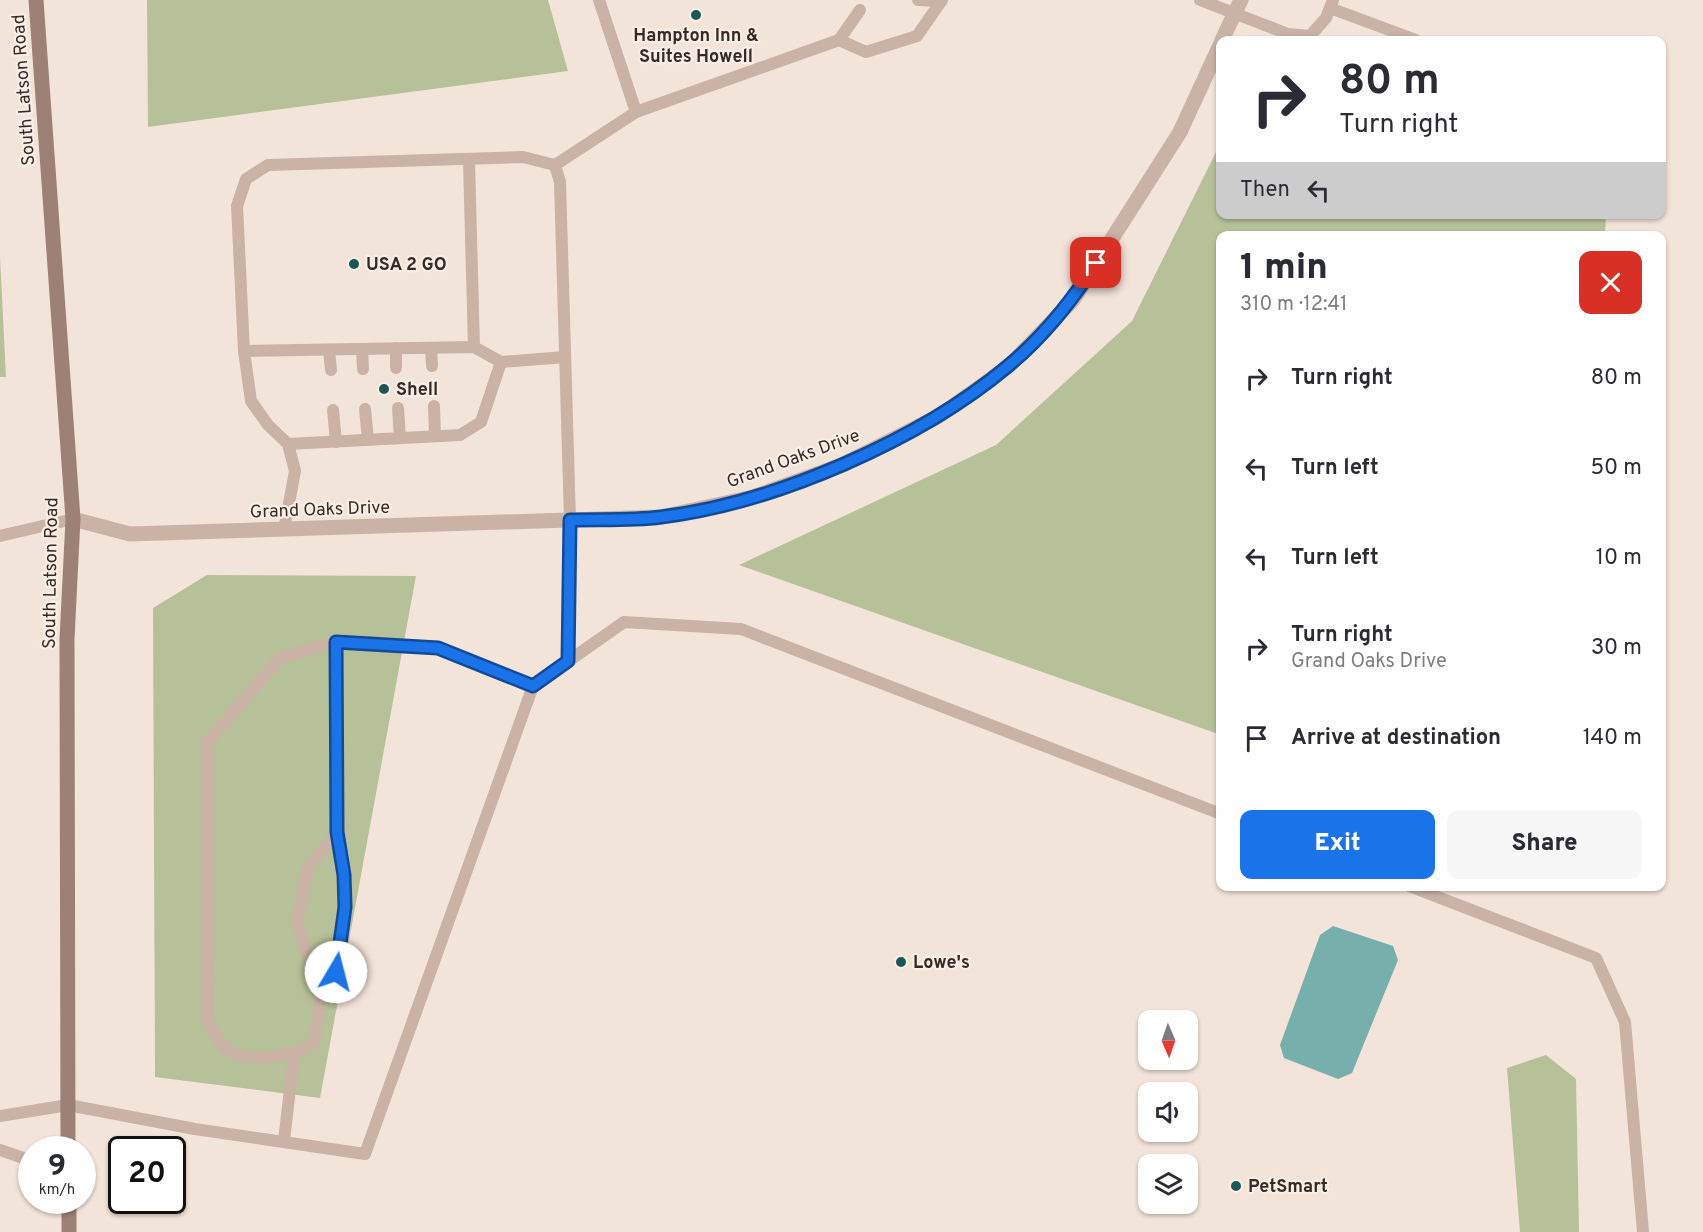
<!DOCTYPE html>
<meta charset="utf-8">
<style>
body{margin:0;font-family:Overpass,sans-serif;background:#f7f7f7;color:#2b2b33;height:100vh;display:flex;flex-direction:column;font-size:22px;white-space:nowrap}
*{box-sizing:border-box;margin:0}
p{font-size:20px;color:#7c7c81}
.icon{flex:none;width:33px;height:33px;fill:none;stroke:currentColor;stroke-width:2;stroke-linecap:round;stroke-linejoin:round}
.map{position:relative;flex:1;overflow:hidden}
.side{position:absolute;left:1216px;top:231px;width:450px;height:660px;display:flex;flex-direction:column;background:#fff;border-radius:12px;box-shadow:0 2px 4px #0004}
.side>*{flex:none}
.banner{position:absolute;left:1216px;top:36px;width:450px;height:183px;border-radius:12px;box-shadow:0 2px 4px #0004;background:#fff;color:#2b2b33;overflow:hidden}
.needle{width:39px;rotate:178deg}
.tools{position:absolute;left:1138px;top:1010px;display:grid;gap:12px}
.tools a{display:grid;place-items:center;width:60px;height:60px;border-radius:12px;background:#fff;box-shadow:0 2px 4px #0004;font-size:30px}
.speed{position:absolute;left:18px;top:1136px;display:flex;gap:12px;font-size:30px;font-weight:700;text-align:center}
.speed>*{display:grid;place-content:center;width:78px;height:78px;border-radius:50%;background:#fff;box-shadow:0 2px 4px #0004;line-height:1}
.speed small{font-size:15px;font-weight:400}
.speed .limit{border:3px solid #111;border-radius:9px;background:#fff;color:#111}
.pin{position:absolute;display:grid;place-items:center;width:51px;height:51px;color:#fff;margin:-26px;border-radius:12px;box-shadow:0 3px 9px #0006}
.me{position:absolute;width:66px;margin:-33px;rotate:8deg;stroke-linejoin:round;filter:drop-shadow(0 0 4px #0008)}
.turn{display:flex;align-items:center;gap:21px;height:126px;padding:0 24px;font-size:27px}
.turn .icon{width:78px;height:78px;stroke-width:2.5}
.turn b{display:block;font-size:42px;line-height:51px}
.then{display:flex;align-items:center;height:57px;padding:0 24px;background:#0003;gap:12px;font-size:22px}
.round{display:grid;place-items:center;flex:none;width:63px;height:63px;border-radius:12px;background:#f7f7f7}
.overview{display:flex;align-items:center;justify-content:space-between;height:102px;padding:0 24px}
h1{font-size:36px;font-weight:800;line-height:45px}
.primary-button{display:flex;gap:12px;margin-top:auto;padding:12px 24px}
.primary-button a{flex:1;height:69px;border-radius:12px;background:#1a73e8;color:#fff;font-size:24px;font-weight:800;line-height:69px;text-align:center}
.primary-button a+a{background:#f7f7f7;color:#2b2b33}
ul{padding:0;list-style:none}
li{display:flex;align-items:center;gap:18px;height:90px;padding:0 24px}
li div{flex:1}
li b{display:block;font-size:22px}
li em{font-style:normal}
.map>svg:first-child{display:block}
</style>
<div class="map">
<svg width="1703" height="1232" viewBox="0 0 1703 1232">
<rect width="100%" height="100%" fill="#f2e4d9"/>
<g fill="#b7c199">
<path d="M147,0H548L568,71L148,127Z"/>
<path d="M1221,142V214L1606,215L1605,235L1221,236V735L739,565L996,445L1132,321Z"/>
<path d="M0,257L6,377H0Z"/>
<path d="M207,575L416,576L320,1098L155,1077L153,608Z"/>
<path d="M1546,1055L1576,1079L1579,1232H1520L1507,1068Z"/>
</g>
<path fill="#77afad" d="M1333,926L1393,946L1398,960L1352,1073L1338,1079L1284,1058L1280,1045L1320,935Z"/>
<g fill="none" stroke-linecap="round" stroke-linejoin="round">
<g stroke="#cab2a5" stroke-width="12">
<path d="M599,0L636,112"/>
<path d="M918,0L938,1"/>
<path d="M1200,0L1288,34L1310,36L1326,18L1333,0"/>
<path d="M1330,8L1416,40"/>
<path d="M839,40L860,10"/>
<path d="M469,161L474,347"/>
<path d="M555,165L636,112L839,40L866,52L917,36L942,0"/>
<path d="M396,348V368"/>
<path d="M431,348L432,366"/>
<path d="M362,349L363,369"/>
<path d="M329,350L331,370"/>
<path d="M244,351L474,347L501,362L565,357"/>
<path d="M434,406L435,436"/>
<path d="M398,408L400,438"/>
<path d="M365,409L368,440"/>
<path d="M333,410L336,442"/>
<path d="M288,444L460,435L481,422L501,362"/>
<path d="M284,530L295,471L288,444L268,425L251,401L244,351L237,206L246,179L268,165L523,157L555,165L560,182L570,520L568,661"/>
<path d="M0,536L73,519"/>
<path d="M336,642L337,832L307,870L297,924L321,994L314,1044C290,1056 251,1065 226,1049C219,1044 213,1029 208,1021L207,743L280,658L336,642L438,648L533,686"/>
<path d="M1409,886L1596,958L1625,1022L1643,1232"/>
<path d="M321,994C326,987 334,978 336,970C350,925 344,877 337,832"/>
<path d="M0,1116L68,1105L195,1129L365,1154L533,686L624,622L741,629L1221,814"/>
<path d="M284,1141L294,1054"/>
<path d="M0,1150L32,1161"/>
</g>
<g stroke="#cab2a5" stroke-width="15">
<path d="M1222,40L1241,0"/>
<path d="M73,519L130,534L661,517L753,497L842,465L939,416L1009,366L1073,300L1180,132L1221,43"/>
</g>
<g stroke="#9d8176" stroke-width="15">
<path d="M36,0L73,519L67,639L68,1149"/>
<path d="M69,1200V1232"/>
</g>
</g>
<g fill="none" stroke-linecap="round" stroke-linejoin="round">
<defs>
<path id="route" d="M336,972L345,907L344,875L337,832L336,642L438,648L533,686L568,661L570,520C600,519 631,521 661,517C775,503 920,440 1008,366C1043,337 1072,301 1096,263"/>
</defs>
<use href="#route" stroke="#114b97" stroke-width="15"/>
<use href="#route" stroke="#1a73e8" stroke-width="10"/>
</g>
<g fill="#1b5756" stroke="#f9eee5" stroke-width="2">
<circle cx="696" cy="15" r="6"/>
<circle cx="354" cy="264" r="6"/>
<circle cx="384" cy="389" r="6"/>
<circle cx="901" cy="962" r="6"/>
<circle cx="1236" cy="1186" r="6"/>
</g>
<g text-anchor="middle" stroke-width="4.5" stroke-linejoin="round" paint-order="stroke">
<g font-size="18" font-weight="bold" fill="#352a26" stroke="#f9eee5" text-anchor="start">
<text x="696" y="41" text-anchor="middle">Hampton Inn &amp;<tspan x="696" dy="21">Suites Howell</tspan></text>
<text x="366" y="270">USA 2 GO</text>
<text x="396" y="395">Shell</text>
<text x="913" y="968">Lowe's</text>
<text x="1248" y="1192">PetSmart</text>
</g>
<g font-size="18" fill="#352a26" stroke="#f9eee5">
<text transform="translate(23 90) rotate(-94)" y="6">South Latson Road</text>
<text transform="translate(793 458) rotate(-20)" y="6">Grand Oaks Drive</text>
<text transform="translate(320 509) rotate(-2)" y="6">Grand Oaks Drive</text>
<text transform="translate(50 573) rotate(-89)" y="6">South Latson Road</text>
</g>
</g>
</svg>
<div class="tools">
<a><svg class="needle" viewBox="-14 -14 28 28"><path d="M0-13l5 13h-10z" fill="#e53935"/><path d="M0 13l5-13h-10z" fill="#7c7c81"/></svg></a>
<a><svg class="icon" aria-label="sound" viewBox="0 0 24 24"><path d="M4 9h4l5-4v14l-5-4H4zM17 9q2 3 0 6"/></svg></a>
<a><svg class="icon" aria-label="layers" viewBox="0 0 24 24"><path d="M12 4l9 5-9 5-9-5zM3 14l9 5 9-5"/></svg></a>
</div>
<div class="speed"><div>9<small>km/h</small></div><div class="limit">20</div></div>
<div class="pin" style="left:1096px;top:263px;background:#d93025"><svg class="icon" aria-label="arrive" viewBox="0 0 24 24"><path d="M6 21V4h12l-3 4 3 4H6"/></svg></div>
<svg class="me" style="left:336px;top:972px" viewBox="-20 -20 40 40"><circle r="19" fill="#fff"/><path d="M0-13L10 11 0 6-10 11z" fill="#1a73e8"/></svg>
<div class="banner">
<div class="turn"><svg class="icon" aria-label="right" viewBox="0 0 24 24"><path d="M7 20v-9h11M14 6l5 5-5 5"/></svg><div><b>80 m</b>Turn right</div></div>
<div class="then">Then<svg class="icon" aria-label="left" viewBox="0 0 24 24"><path d="M17 20v-9H6M10 6l-5 5 5 5"/></svg></div>
</div>
<section class="side">
<div class="overview"><div><h1>1 min</h1><p>310 m · 12:41</p></div><a class="round" style="background:#d93025;color:#fff"><svg class="icon" aria-label="close" viewBox="0 0 24 24"><path d="M6 6l12 12M18 6L6 18"/></svg></a></div>
<ul>
<li><svg class="icon" aria-label="right" viewBox="0 0 24 24"><path d="M7 20v-9h11M14 6l5 5-5 5"/></svg><div><b>Turn right</b></div><em>80 m</em></li>
<li><svg class="icon" aria-label="left" viewBox="0 0 24 24"><path d="M17 20v-9H6M10 6l-5 5 5 5"/></svg><div><b>Turn left</b></div><em>50 m</em></li>
<li><svg class="icon" aria-label="left" viewBox="0 0 24 24"><path d="M17 20v-9H6M10 6l-5 5 5 5"/></svg><div><b>Turn left</b></div><em>10 m</em></li>
<li><svg class="icon" aria-label="right" viewBox="0 0 24 24"><path d="M7 20v-9h11M14 6l5 5-5 5"/></svg><div><b>Turn right</b><p>Grand Oaks Drive</p></div><em>30 m</em></li>
<li><svg class="icon" aria-label="arrive" viewBox="0 0 24 24"><path d="M6 21V4h12l-3 4 3 4H6"/></svg><div><b>Arrive at destination</b></div><em>140 m</em></li>
</ul>
<div class="primary-button"><a>Exit</a><a>Share</a></div>
</section>
</div>
